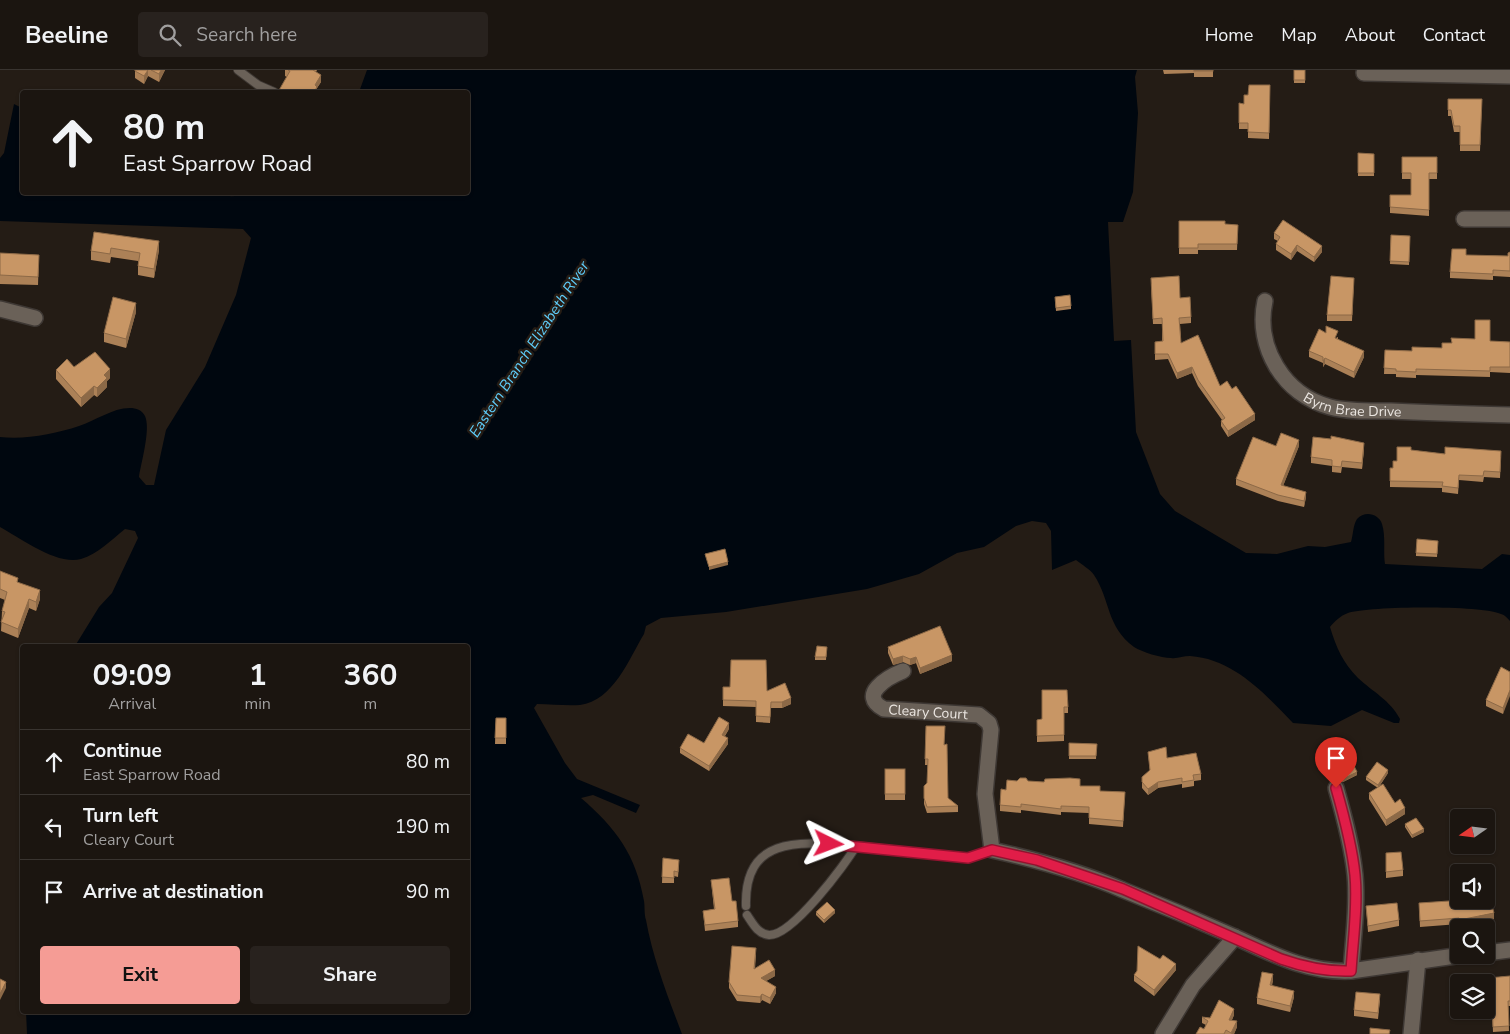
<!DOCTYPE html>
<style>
body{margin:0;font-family:"Nunito Sans",sans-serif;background:#28221e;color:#f1f3f6;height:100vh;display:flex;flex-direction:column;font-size:19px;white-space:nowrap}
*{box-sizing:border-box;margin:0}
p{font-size:16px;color:#a09f9f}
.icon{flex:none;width:28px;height:28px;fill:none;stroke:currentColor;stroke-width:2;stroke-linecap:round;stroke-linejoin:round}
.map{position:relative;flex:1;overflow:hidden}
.panel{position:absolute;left:20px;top:574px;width:450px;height:370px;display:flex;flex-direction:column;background:#1b1510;border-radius:5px;box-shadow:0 1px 4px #0004,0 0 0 1px #393430}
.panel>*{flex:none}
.hud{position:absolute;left:20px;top:20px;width:450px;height:105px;border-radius:5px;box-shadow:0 1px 4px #0004,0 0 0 1px #393430;background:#1b1510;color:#f1f3f6;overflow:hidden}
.needle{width:32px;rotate:256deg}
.fabs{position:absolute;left:1450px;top:739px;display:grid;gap:10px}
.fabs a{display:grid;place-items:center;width:45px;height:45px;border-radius:5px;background:#1b1510;box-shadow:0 1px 4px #0004,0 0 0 1px #393430;font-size:25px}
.pin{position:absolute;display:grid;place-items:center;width:42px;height:42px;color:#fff;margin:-51px -21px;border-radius:50% 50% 50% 0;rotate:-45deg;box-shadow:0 0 5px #0007}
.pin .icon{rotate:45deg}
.me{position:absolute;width:55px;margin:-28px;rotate:93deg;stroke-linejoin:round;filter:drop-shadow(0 0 4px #0008)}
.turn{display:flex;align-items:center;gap:18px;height:105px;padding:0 20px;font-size:22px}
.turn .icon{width:65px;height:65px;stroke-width:2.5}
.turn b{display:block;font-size:35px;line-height:42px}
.eta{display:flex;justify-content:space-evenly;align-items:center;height:85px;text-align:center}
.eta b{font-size:30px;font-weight:700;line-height:35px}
.button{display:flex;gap:10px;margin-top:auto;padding:10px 20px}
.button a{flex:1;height:58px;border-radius:5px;background:#f59c95;color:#111;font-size:20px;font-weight:700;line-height:58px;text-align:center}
.button a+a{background:#28221e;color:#f1f3f6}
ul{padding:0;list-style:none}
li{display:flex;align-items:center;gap:15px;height:65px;padding:0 20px;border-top:1px solid #393430}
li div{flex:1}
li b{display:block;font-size:19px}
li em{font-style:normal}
header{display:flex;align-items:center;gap:30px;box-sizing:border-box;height:70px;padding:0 25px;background:#1b1510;border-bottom:1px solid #393430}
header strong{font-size:24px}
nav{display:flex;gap:28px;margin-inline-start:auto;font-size:18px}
.search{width:350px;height:45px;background:#28221e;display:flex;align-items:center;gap:12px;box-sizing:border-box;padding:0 18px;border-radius:5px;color:#a09f9f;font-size:19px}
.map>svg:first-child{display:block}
</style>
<header>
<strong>Beeline</strong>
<div class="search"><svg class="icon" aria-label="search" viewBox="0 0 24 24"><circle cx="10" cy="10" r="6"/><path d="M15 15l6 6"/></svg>Search here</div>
<nav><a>Home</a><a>Map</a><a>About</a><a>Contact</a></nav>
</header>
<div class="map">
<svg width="1510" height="964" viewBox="0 0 1510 964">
<rect width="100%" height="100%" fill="#241c15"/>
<path fill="#00070f" d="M367,0H1137L1135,7L1138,43L1133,122L1123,152H1108L1114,271L1131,270L1136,362L1160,424L1175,441L1246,483L1277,484L1308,476L1325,477L1351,472C1353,466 1353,455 1357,449C1365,440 1379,444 1382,454C1386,466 1383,482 1385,494L1482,499L1502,484L1510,485V551C1507,548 1505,545 1501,544C1482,535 1369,536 1348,543C1340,546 1335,551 1330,557C1336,577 1343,593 1358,608C1373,622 1390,630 1400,649L1399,653H1394L1362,640L1331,656L1293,653C1265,624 1234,589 1190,586C1183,586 1177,589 1171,588C1161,588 1142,582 1134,577C1106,556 1111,531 1094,505C1090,499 1082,495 1076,490L1052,500L1051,461L1046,453L1032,451L1016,456L984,477L957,483L919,504L867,519L726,542L661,548L646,556L644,564C629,589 613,631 580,635C566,636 551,634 537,634L534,638L565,693L577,709L640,735L636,743L593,725L581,728C616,758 636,785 644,831C645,837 644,844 646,850C653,889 668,927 682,964H27L26,941H468V576H75L99,537L112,523L138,468L135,461L125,459C111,470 98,484 81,489C58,496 20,468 0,457V367C25,370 55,364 79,356C95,351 112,338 130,338C136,338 142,340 145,346C151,359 141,393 139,407L146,415H154L166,360L205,297L236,225L251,168L243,159L0,151V88L4,83L14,34L22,38V122H216C225,127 237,128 245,122H468V22H359Z"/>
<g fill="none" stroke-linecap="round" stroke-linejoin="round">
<defs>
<g id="lane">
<path d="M238,0L258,15L274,22"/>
<path d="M856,776L968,788L992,780"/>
<path d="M746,836C744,764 802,772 856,776C845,795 792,866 769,865C758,864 753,854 747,845"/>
</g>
<g id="street">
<path d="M1364,3L1510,6"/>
<path d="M1464,149H1510"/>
<path id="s1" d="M1265,231C1255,277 1284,325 1330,337C1350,342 1371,341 1391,341C1431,343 1470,344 1510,345"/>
<path d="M0,239L35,248"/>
<path id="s2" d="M903,601C888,607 857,625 884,639L979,645L989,653L991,660L985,724L992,780C1037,790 1081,802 1123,820C1161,835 1199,851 1235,867C1274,885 1308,903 1351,901L1462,885"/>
<path d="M1336,718C1344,746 1352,775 1355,805C1358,836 1353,869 1351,901"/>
<path d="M1486,883L1510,880"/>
<path d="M1163,964L1193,915L1235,867"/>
<path d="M1411,964L1418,890"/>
</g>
</defs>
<use href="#lane" stroke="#3e3834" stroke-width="10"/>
<use href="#street" stroke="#3e3834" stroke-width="18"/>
<use href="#lane" stroke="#6a6158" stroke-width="8"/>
<use href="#street" stroke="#6a6158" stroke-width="15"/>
</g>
<g fill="#ac8157">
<path d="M135,0H165L159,12L148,6L144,14L135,8Z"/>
<path d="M285,0H317L316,2L321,12L317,18V22L285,6Z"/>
<path d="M1163,0H1213V7H1194V3L1164,4Z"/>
<rect x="1294" y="0" width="11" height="13"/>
<path d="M1270,15L1269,69L1248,68V59H1239V33L1244,34L1248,25Z"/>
<path d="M1448,29H1482L1480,81H1460V62H1454L1451,46H1448Z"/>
<path d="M1358,83L1374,84V106H1358Z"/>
<path d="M1402,87H1437V109H1429V146L1390,143V125H1411V109H1402Z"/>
<path d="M1179,151L1225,154L1238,155L1237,180H1198V184H1179Z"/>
<path d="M1274,163L1322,182L1314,192L1297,181L1291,190L1276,180V174L1278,171L1274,169Z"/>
<path d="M1391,165L1410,166L1409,195L1390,194Z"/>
<path d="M159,171V180L154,208L138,205V191L111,187L110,193L91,190V181Z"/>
<path d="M1510,182V207L1493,206V210L1450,208V202L1466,185L1508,186Z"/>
<path d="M0,183L39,185L38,215L0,214Z"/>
<path d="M1354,208L1352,251H1327V245Z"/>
<path d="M1151,214L1180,228L1191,247V253L1180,254L1181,273L1220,316L1232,319L1255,350L1228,367L1221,356V351L1222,350L1198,316L1192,303L1177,309L1168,289L1155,290V272L1162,271V254H1153Z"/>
<path d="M1055,230L1071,236V239L1056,241Z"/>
<path d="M136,242L126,278L104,272V263Z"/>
<path d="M1338,267V269L1364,287L1354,308L1325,294L1323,297V293L1309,287V281Z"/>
<path d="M1490,271L1510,272V303L1490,302V307L1416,305V308L1396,307V304H1384L1385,280L1412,281L1442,278L1452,273Z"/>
<path d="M74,297L110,308L107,311V317L97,327L94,325L81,337L56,309V300Z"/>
<path d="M1299,376L1283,416L1306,427L1304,437L1278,431L1236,415V409Z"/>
<path d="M1364,379L1362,399L1342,397L1341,403L1332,402V396L1311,393V387Z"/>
<path d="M1411,380L1445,384L1501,387L1500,408L1484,407L1483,412L1459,410L1458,424L1442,422V418L1390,417V398H1393L1397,391Z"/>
<path d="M1438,471L1437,487L1416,486V483Z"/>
<path d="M0,501L18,512L40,529L36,541L29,538L18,568L1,561L2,541L5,530L0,528Z"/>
<path d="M827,577L826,590H815V587Z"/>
<path d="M888,577L952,591L920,604L916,593L910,595L903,592L893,595L888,583Z"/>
<path d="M1510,602L1503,644L1486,636V630Z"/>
<path d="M723,617L767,621L791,634L782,638H771L770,653L756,652V637L723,636Z"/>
<path d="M1042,620L1068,637V643H1064V671L1037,672V650L1042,649Z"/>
<path d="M496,648H506V674H495Z"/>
<path d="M926,656L945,675L948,728L958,736V742L927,743L924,734V728L927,713L928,695H925Z"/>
<path d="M729,659L725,666L728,674L709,701L680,683V678L704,673Z"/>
<path d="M1069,673L1097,674L1096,689H1069Z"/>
<path d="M1148,682L1167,688L1201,704V710L1194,711V716L1182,718V714L1158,718L1148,725L1142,718V707L1150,701Z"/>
<path d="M1325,697L1357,705L1343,712L1338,709L1330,711L1325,700Z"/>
<rect x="885" y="699" width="20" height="31"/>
<path d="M1388,703L1379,717L1405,744L1386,756L1369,729V723L1378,718L1366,710V707Z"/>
<path d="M1028,711L1080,716L1100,721L1125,722L1123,757L1089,754V743L1061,742V745L1021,740V743L1000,741V735L1006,720Z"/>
<path d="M1405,754L1424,762L1412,768L1405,757Z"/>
<path d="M1386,783L1403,800V806L1386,808Z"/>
<path d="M663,788L679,795L678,807L674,806V813H662Z"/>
<path d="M711,810L732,831L738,851V857L705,861L703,841L714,839Z"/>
<path d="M1419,833L1494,849L1459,856V854L1420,857Z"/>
<path d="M1366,836L1399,850V856L1368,862Z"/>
<path d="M816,842L835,843L824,853L816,845Z"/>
<path d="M756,884L755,899L775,906L766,911L776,923L770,934L762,930L760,933L737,931L729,918V912Z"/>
<path d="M1176,900L1154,926L1134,911V905L1137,901Z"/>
<path d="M1510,906V936H1508L1509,961L1493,962L1492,938H1488V908Z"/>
<path d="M1273,910L1272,916L1294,927L1290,942L1257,934V928Z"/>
<path d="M1380,930L1378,949L1354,946V940Z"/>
<path d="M1234,945L1232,950L1237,957L1234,964H1196L1204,959L1206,955L1202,953V947L1210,948Z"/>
</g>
<g fill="#8c6947">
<path d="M148,0V6L144,14V6Z"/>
<path d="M161,0H165L159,12V4Z"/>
<path d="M321,5V12L317,18V22H314L315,15Z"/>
<path d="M159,171V180L154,208V199Z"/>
<path d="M1297,175V181L1291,190V184Z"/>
<path d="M1322,176V182L1314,192V187Z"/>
<path d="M136,233V242L126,278V269Z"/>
<path d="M1364,281V287L1354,308V302Z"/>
<path d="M1325,288V294L1323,297V291Z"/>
<path d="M1192,297V303L1177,309V303Z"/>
<path d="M110,299V308L107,311V317L97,327V318L104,305Z"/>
<path d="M94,316V325L81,337V328Z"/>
<path d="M1255,344V350L1228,367V361Z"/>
<path d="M1299,370V376L1281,421V415Z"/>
<path d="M1364,373V379L1362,399V393Z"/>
<path d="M1306,422V427L1304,437V431Z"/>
<path d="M728,492V495L709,500V497Z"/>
<path d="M40,520V529L36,541V532Z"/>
<path d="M29,529V538L18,568V559Z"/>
<path d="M952,585V591L920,604V598Z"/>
<path d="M903,586V592L893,595V589Z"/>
<path d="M916,587V593L910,595V589Z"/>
<path d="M1510,620V626L1503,644V638Z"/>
<path d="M791,628V634L782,638V632Z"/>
<path d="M729,653V659L722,670V665Z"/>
<path d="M728,668V674L709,701V696Z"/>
<path d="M1388,700V703L1378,718V715Z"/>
<path d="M1357,702V705L1343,712V709Z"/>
<path d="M1338,706V709L1330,711V708Z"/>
<path d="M1158,712V718L1148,725V719Z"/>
<path d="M1405,738V744L1386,756V750Z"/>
<path d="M1424,759V762L1412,768V765Z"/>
<path d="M835,840V843L824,853V850Z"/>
<path d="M1494,843V849L1459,856V850Z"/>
<path d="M1176,894V900L1154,926V920Z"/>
<path d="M775,900V906L761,914V908Z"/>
<path d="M1273,904V910L1270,921V915Z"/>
<path d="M6,912V918L0,930V924Z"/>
<path d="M776,917V923L770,934V928Z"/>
<path d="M1294,921V927L1290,942V936Z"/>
<path d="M762,924V930L760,933V927Z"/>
<path d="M1234,939V945L1229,956V950Z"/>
<path d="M1237,951V957L1234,964H1231Z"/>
</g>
<g fill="#c89665" stroke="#8c6947">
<path d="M135,0H148L144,6L135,1Z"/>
<path d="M151,0H161L159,4Z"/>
<path d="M288,0H313L321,5L315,15L317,17L314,22H278L290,1Z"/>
<rect x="1194" y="0" width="19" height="1"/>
<rect x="1294" y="0" width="11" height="10"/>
<path d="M1249,15H1270L1269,63L1248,62V53H1239V33L1244,34V25H1248Z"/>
<path d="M1448,29H1482L1480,75H1460V56H1454L1451,40H1448Z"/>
<path d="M1358,83L1374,84V103H1358Z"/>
<path d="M1402,87H1437V103H1429V140L1390,137V125H1411V103H1402Z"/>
<path d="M1283,150L1322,176L1314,187L1297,175L1291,184L1276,174L1280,167L1274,163Z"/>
<path d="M1179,151H1225V154L1238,155L1237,174H1198V178H1179Z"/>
<path d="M94,162L159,171L154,199L138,196L140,183L111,178L110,184L91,181Z"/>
<path d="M1391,165L1410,166L1409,192L1390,191Z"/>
<path d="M1452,179H1466V185L1508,186V183L1510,182V201L1493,200V204L1450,202Z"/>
<path d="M0,183L39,185L38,207L0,205Z"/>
<path d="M1179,206L1180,228L1190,227L1191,247L1179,248L1181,273L1198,265L1220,316L1227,311L1232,319L1236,316L1255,344L1228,361L1221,351L1225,348L1198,310L1192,297L1177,303L1168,284H1155V272L1163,271L1162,248L1153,249L1151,208Z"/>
<path d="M1331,206L1354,208L1352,245H1327Z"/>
<path d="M1070,225L1071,236L1056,238L1055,227Z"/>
<path d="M113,227L136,233L126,269L104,263Z"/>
<path d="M1475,250H1490V271L1510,272V297H1490V301L1416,299V302L1396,301V299L1384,298L1385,280L1412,281V277L1442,278V273H1452L1451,268L1475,269Z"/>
<path d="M1326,256L1338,261L1335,268L1364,281L1354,302L1325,288L1323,291V287L1309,281L1319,259L1326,263Z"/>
<path d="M95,282L110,299L104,305L107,308L97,318L94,316L81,328L56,300L67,289L74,297Z"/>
<path d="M1281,363L1299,370L1281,415L1306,422L1304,431L1278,425L1236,409L1253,367L1276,376Z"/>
<path d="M1331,366L1364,373L1362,393L1342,391L1341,397L1332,396V390L1311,387L1313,367L1331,369Z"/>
<path d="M1397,377H1411V380L1445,384V377L1501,381L1500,402L1484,401L1483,406L1459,405L1458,418L1442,416L1443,412L1390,411V398H1393V391H1397Z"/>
<path d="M1417,469L1438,471L1437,484L1416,483Z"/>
<path d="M725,479L728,492L709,497L705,484Z"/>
<path d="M0,501L18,508L17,512L40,520L36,532L29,529L18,559L1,552L5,542L2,541L7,522L0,519Z"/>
<path d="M940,556L952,585L920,598L916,587L910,589L903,586L893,589L888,577Z"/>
<path d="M817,576L827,577L826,587H815Z"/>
<path d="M731,590H766L767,621L785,613L791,628L782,632H771L770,647L756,646V631L723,630V617H730Z"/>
<path d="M1501,597L1510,602V620L1503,638L1486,630Z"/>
<path d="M1042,620H1067L1068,637H1064V665L1037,666V650L1042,649Z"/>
<path d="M719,647L729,653L722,665L728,668L709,696L680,678L688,664L704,673Z"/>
<path d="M496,648H506V668H495Z"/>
<path d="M926,656H945L944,675L947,674L948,728L958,736L927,737L924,728V716L927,713L928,689H925Z"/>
<path d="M1069,673L1097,674L1096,686H1069Z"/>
<path d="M1166,677L1167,688L1196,683L1201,704L1193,705L1194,710L1182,712V708L1158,712L1148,719L1142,712V707L1150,700L1148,682Z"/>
<path d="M1349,685L1357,702L1343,709L1338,706L1330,708L1325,697Z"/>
<path d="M1377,692L1388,700L1378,715L1366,707Z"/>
<rect x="885" y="699" width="20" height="25"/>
<path d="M1020,708H1026L1028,711L1044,712L1045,709L1070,708L1080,709V716H1100V721L1125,722L1123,751L1089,748V737L1061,736V739L1021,734V737L1000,735L1001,719L1006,720L1007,710L1017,711Z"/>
<path d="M1383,714L1395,733L1400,729L1405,738L1386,750L1369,723Z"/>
<path d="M1416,748L1424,759L1412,765L1405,754Z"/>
<path d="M1401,782L1403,800L1386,802V783Z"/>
<path d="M663,788L679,790L678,802L674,801V808L662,807Z"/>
<path d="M729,808L732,831H736L738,851L705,855L703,841L715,839L711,810Z"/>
<path d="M1486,828H1490L1494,843L1459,850V848L1420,851L1419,833L1464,830H1486Z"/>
<path d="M827,832L835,840L824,850L816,842Z"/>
<path d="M1397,833L1399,850L1368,856L1366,836Z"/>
<path d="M732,876L756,878L754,899L769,890L775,900L761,908L776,917L770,928L762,924L760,927L737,925L729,912Z"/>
<path d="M1138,876L1160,889L1163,885L1176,894L1154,920L1134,905L1137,901Z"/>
<path d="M1262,902L1273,904L1270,915L1294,921L1290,936L1257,928Z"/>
<path d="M1510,906V931H1508L1509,956L1493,957L1492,932L1488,933V908Z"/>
<path d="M0,909L6,912L0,924Z"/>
<path d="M1356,922L1380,924L1378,943L1354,940Z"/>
<path d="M1219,930L1234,939L1229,950L1237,951L1231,963L1226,960L1224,964H1196L1200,957L1204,959L1208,951L1202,947L1210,948Z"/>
<path d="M1370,958L1390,960L1389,964H1370Z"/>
</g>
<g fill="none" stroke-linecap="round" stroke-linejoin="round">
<defs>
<path id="route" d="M829,774L968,788L992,780L1037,790L1123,819L1281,889C1304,897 1326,902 1351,901C1353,869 1358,836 1355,805C1352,775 1344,746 1336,718"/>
</defs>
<use href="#route" stroke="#92132f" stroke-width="12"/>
<use href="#route" stroke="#e11d48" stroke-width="9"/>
</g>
<g text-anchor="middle" stroke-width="5" stroke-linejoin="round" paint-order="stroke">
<g font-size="14" fill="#eae5e0" stroke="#241c15">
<text dy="5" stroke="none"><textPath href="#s1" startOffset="159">Byrn Brae Drive</textPath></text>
<text dy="5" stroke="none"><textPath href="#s2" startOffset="102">Cleary Court</textPath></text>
</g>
<g font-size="15" font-style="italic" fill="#5fcefb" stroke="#241c15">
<text transform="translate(529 279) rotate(-57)" y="5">Eastern Branch Elizabeth River</text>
</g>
</g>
</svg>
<div class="fabs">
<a><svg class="needle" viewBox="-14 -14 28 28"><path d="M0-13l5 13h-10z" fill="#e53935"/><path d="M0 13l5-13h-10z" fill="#a09f9f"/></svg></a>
<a><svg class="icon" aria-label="sound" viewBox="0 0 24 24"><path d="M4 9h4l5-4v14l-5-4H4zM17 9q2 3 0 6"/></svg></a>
<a><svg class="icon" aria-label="search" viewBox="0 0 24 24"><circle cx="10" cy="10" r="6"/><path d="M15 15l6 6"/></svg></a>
<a><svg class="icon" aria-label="layers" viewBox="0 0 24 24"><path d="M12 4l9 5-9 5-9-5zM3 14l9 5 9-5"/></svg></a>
</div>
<div class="pin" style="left:1336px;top:718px;background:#d93025"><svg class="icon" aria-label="arrive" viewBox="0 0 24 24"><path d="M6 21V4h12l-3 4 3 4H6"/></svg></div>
<svg class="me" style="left:829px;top:774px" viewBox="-20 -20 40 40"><path d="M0-17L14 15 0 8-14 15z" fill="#e11d48" stroke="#fff" stroke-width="4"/></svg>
<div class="hud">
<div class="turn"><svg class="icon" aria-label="ahead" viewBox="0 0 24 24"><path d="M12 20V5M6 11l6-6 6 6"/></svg><div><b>80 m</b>East Sparrow Road</div></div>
</div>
<section class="panel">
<div class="eta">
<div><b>09:09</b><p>Arrival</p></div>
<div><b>1</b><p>min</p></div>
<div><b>360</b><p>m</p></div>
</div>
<ul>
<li><svg class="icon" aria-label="ahead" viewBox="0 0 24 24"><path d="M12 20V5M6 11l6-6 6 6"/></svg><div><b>Continue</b><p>East Sparrow Road</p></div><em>80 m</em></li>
<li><svg class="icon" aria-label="left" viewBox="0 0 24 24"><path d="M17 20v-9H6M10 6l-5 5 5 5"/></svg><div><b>Turn left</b><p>Cleary Court</p></div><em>190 m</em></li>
<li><svg class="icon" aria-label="arrive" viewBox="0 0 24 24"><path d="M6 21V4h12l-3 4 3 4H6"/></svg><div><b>Arrive at destination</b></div><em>90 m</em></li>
</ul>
<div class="button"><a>Exit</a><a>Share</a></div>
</section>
</div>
